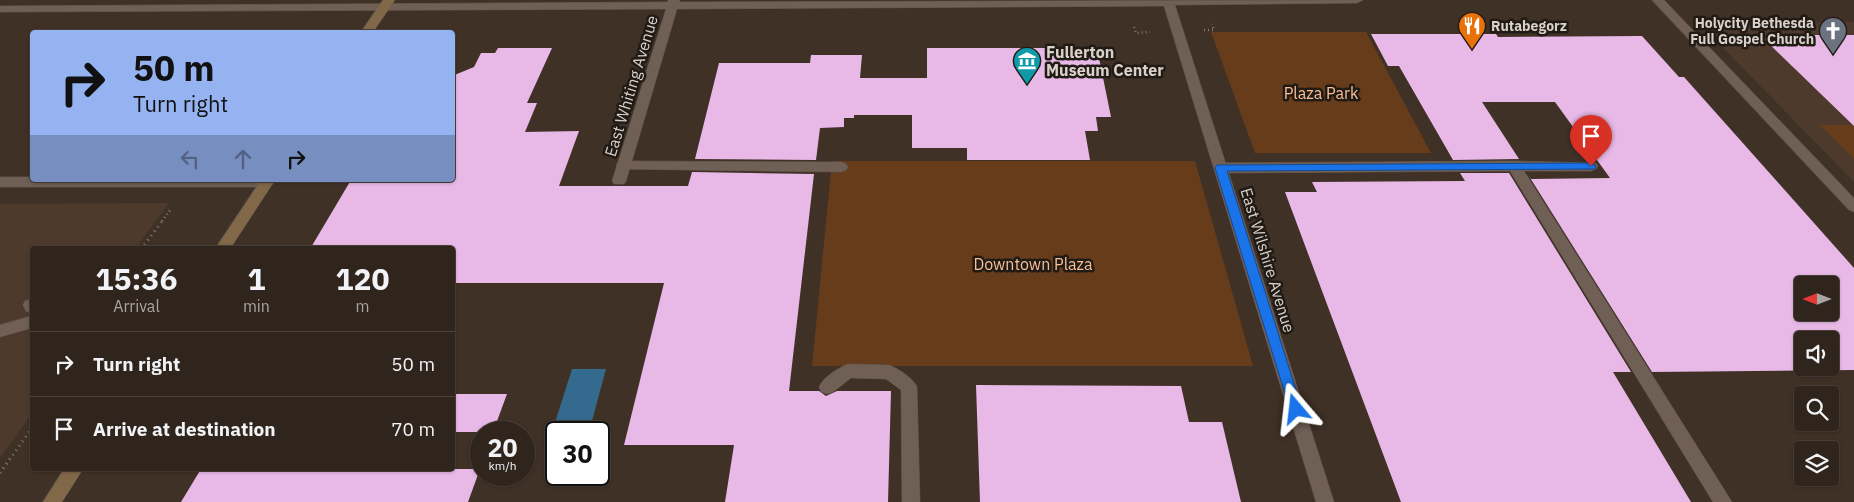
<!DOCTYPE html>
<style>
body{margin:0;font-family:"IBM Plex Sans",sans-serif;background:#3c312a;color:#f1f3f6;height:100vh;display:flex;flex-direction:column;font-size:19px;white-space:nowrap}
*{box-sizing:border-box;margin:0}
p{font-size:16px;color:#a8a5a4}
.icon{flex:none;width:28px;height:28px;fill:none;stroke:currentColor;stroke-width:2;stroke-linecap:round;stroke-linejoin:round}
.map{position:relative;flex:1;overflow:hidden}
.drawer{position:absolute;left:30px;top:246px;width:425px;height:225px;display:flex;flex-direction:column;background:#30251d;border-radius:5px;box-shadow:0 1px 4px #0004,0 0 0 1px #4b423b}
.drawer>*{flex:none}
.banner{position:absolute;left:30px;top:30px;width:425px;height:152px;border-radius:5px;box-shadow:0 1px 4px #0004,0 0 0 1px #4b423b;background:#95b2f1;color:#111;overflow:hidden}
.needle{width:32px;rotate:270deg}
.buttons{position:absolute;left:1794px;top:276px;display:grid;gap:10px}
.buttons a{display:grid;place-items:center;width:45px;height:45px;border-radius:5px;background:#30251d;box-shadow:0 1px 4px #0004,0 0 0 1px #4b423b;font-size:25px}
.speed{position:absolute;left:470px;top:421px;display:flex;gap:10px;font-size:25px;font-weight:700;text-align:center}
.speed>*{display:grid;place-content:center;width:65px;height:65px;border-radius:50%;background:#30251d;box-shadow:0 1px 4px #0004,0 0 0 1px #4b423b;line-height:1}
.speed small{font-size:12px;font-weight:400}
.speed .limit{border:2px solid #111;border-radius:8px;background:#fff;color:#111}
.pin{position:absolute;display:grid;place-items:center;width:42px;height:42px;color:#fff;margin:-51px -21px;border-radius:50% 50% 50% 0;rotate:-45deg;box-shadow:0 0 5px #0007}
.pin .icon{rotate:45deg}
.me{position:absolute;width:55px;margin:-28px;rotate:343deg;stroke-linejoin:round;filter:drop-shadow(0 0 4px #0008)}
.turn{display:flex;align-items:center;gap:18px;height:105px;padding:0 20px;font-size:22px}
.turn .icon{width:65px;height:65px;stroke-width:2.5}
.turn b{display:block;font-size:35px;line-height:42px}
.lanes{display:flex;align-items:center;height:48px;padding:0 20px;background:#0003;justify-content:center;gap:25px;direction:ltr}
.lanes .off{opacity:.35}
.eta{display:flex;justify-content:space-evenly;align-items:center;height:85px;text-align:center}
.eta b{font-size:30px;font-weight:800;line-height:35px}
ul{padding:0;list-style:none}
li{display:flex;align-items:center;gap:15px;height:65px;padding:0 20px;border-top:1px solid #4b423b}
li div{flex:1}
li b{display:block;font-size:19px}
li em{font-style:normal}
.map>svg:first-child{display:block}
</style>
<div class="map">
<svg width="1854" height="502" viewBox="0 0 1854 502">
<rect width="100%" height="100%" fill="#403127"/>
<g fill="#4e3a2c">
<path d="M1854,22V182L1699,23Z"/>
<path d="M169,203L135,249H32V413L0,458V204Z"/>
</g>
<g fill="#673c1b">
<path d="M1211,32H1366L1431,153H1255Z"/>
<path d="M1820,125H1854V159Z"/>
<path d="M832,161H1195L1253,366H812Z"/>
</g>
<path fill="#336a8d" d="M572,369H606L589,432H552Z"/>
<g fill="#e8b9e7" fill-rule="evenodd">
<path d="M1371,34H1496L1498,37L1642,36L1679,77H1684L1854,268V370L1652,372L1527,173L1531,179L1610,178L1555,102H1482L1519,159L1453,160L1399,66H1388ZM1802,285H1830V312H1802ZM1802,340H1830V368H1802Z"/>
<path d="M1766,35H1854V126L1763,38H1768Z"/>
<path d="M498,48H552L527,103H537L525,132L579,131L559,186H688L692,172L814,174L789,391H819L826,396L837,391H891L888,502H725L734,445H624L664,283H452V249H310L351,180H452V76L474,67L481,53H495Z"/>
<path d="M927,48H1097L1111,117H1096L1098,131H1085L1090,160H967V148H912V115H854V118H844V127L820,128L816,160L695,159L719,63H810L811,55H862L860,78H927Z"/>
<path d="M1460,173H1509L1631,372H1613L1691,502H1401L1285,192H1317L1312,182L1465,181Z"/>
<path d="M976,385L1181,386L1189,422H1222L1241,502H980Z"/>
<path d="M452,394H507L493,432H452Z"/>
<path d="M201,469H480L468,502H181Z"/>
</g>
<g fill="none" stroke-linecap="round" stroke-linejoin="round">
<defs>
<g id="lane">
<path d="M623,161L841,162L846,164L848,167L846,170L841,172L618,169L616,166L618,163Z"/>
<path d="M1514,161L1596,163L1598,166L1596,169L1591,171H1524L1732,502H1713L1510,171L1221,173L1216,171L1214,168L1216,165L1221,163Z"/>
<path d="M0,177H32V180H273L274,182L272,185L267,187H0Z"/>
<path d="M32,299V313L26,311L23,305L25,301Z"/>
<path d="M32,316V328L0,337V325Z"/>
<path d="M848,364L889,365C899,369 913,378 917,387L920,502H902L901,390L886,379L851,378L833,392L827,394L821,392L819,387C823,377 838,368 848,364Z"/>
</g>
<g id="street">
<path d="M668,0H680L679,2L1363,0L1357,3L1175,5L1334,502H1316L1164,6L677,9L626,181L624,184H614L612,181L666,9L0,12V6L668,2Z"/>
<path d="M1652,0H1664L1854,198V212L1849,210Z"/>
</g>
<g id="secondary">
<path d="M383,0H395L373,32H361Z"/>
<path d="M261,180H275L230,249H215Z"/>
<path d="M64,469H83L62,502H43Z"/>
</g>
</defs>
<use href="#lane" stroke="#5c5048" stroke-width="1"/>
<use href="#street" stroke="#5c5048" stroke-width="1"/>
<use href="#secondary" stroke="#5c5048" stroke-width="1"/>
<g stroke="#84786f" stroke-width="2.5" stroke-dasharray="1 3" stroke-linecap="butt">
<path d="M1134,27L1136,33L1150,32"/>
<path d="M1204,30H1214L1212,24"/>
<path d="M162,221L171,209"/>
</g>
<g stroke="#84786f" stroke-width="3" stroke-dasharray="1 4.5" stroke-linecap="butt">
<path d="M141,249L163,220"/>
<path d="M0,473L32,428"/>
</g>
<use href="#lane" fill="#6f5f54" fill-rule="evenodd"/>
<use href="#street" fill="#6f5f54" fill-rule="evenodd"/>
<use href="#secondary" fill="#816848" fill-rule="evenodd"/>
</g>
<path fill="#1a73e8" stroke="#114b97" d="M1591,163L1596,166L1595,169L1227,171L1302,409L1300,413L1296,415L1291,413L1215,168L1217,165Z"/>
<defs>
<symbol id="restaurant-pin" viewBox="-11 -11 22 30"><path d="M0 17L-7.5 6A9.5 9.5 0 1 1 7.5 6Z" fill="#e8710a" stroke="#211b16"/><path d="M-5-6h1v4h1v-4h1v4h1v-4h1v5L-1.5 .5V6h-2V.5L-5-1ZM5-6V6H3V1.5H1.5Q1.5-4 5-6Z" fill="#fff"/></symbol>
<symbol id="church-pin" viewBox="-11 -11 22 30"><path d="M0 17L-7.5 6A9.5 9.5 0 1 1 7.5 6Z" fill="#6b7280" stroke="#211b16"/><path d="M-1.2-6h2.4v3.5h3.3v2.4h-3.3V6h-2.4V-.1h-3.3v-2.4h3.3Z" fill="#fff"/></symbol>
<symbol id="museum-pin" viewBox="-11 -11 22 30"><path d="M0 17L-7.5 6A9.5 9.5 0 1 1 7.5 6Z" fill="#0f9aa8" stroke="#211b16"/><path d="M0-6L6-3V-2H-6V-3ZM-5-1h2V3h-2ZM-1-1h2V3h-2ZM3-1h2V3H3ZM-6 4H6V6H-6Z" fill="#fff"/></symbol>
</defs>
<g fill-rule="evenodd">
<use href="#restaurant-pin" x="1456" y="10" width="32" height="43"/>
<use href="#church-pin" x="1817" y="15" width="32" height="43"/>
<use href="#museum-pin" x="1011" y="45" width="32" height="43"/>
</g>
<g text-anchor="middle" stroke-width="5" stroke-linejoin="round" paint-order="stroke">
<g font-size="14" font-weight="bold" fill="#dad0ca" stroke="#211b16" text-anchor="end">
<text x="1814" y="28">Holycity Bethesda<tspan x="1814" dy="16">Full Gospel Church</tspan></text>
<text x="1491" y="31" text-anchor="start">Rutabegorz</text>
</g>
<g font-size="16" font-weight="bold" fill="#dad0ca" stroke="#211b16" text-anchor="start">
<text x="1046" y="58">Fullerton<tspan x="1046" dy="18">Museum Center</tspan></text>
</g>
<g font-size="16" fill="#dad0ca" stroke="#211b16">
<text transform="translate(631 86) rotate(-73)" y="6">East Whiting Avenue</text>
<text transform="translate(1268 260) rotate(73)" y="6">East Wilshire Avenue</text>
</g>
<g font-size="16" fill="#fabe94" stroke="#211b16">
<text x="1321" y="99">Plaza Park</text>
<text x="1033" y="270">Downtown Plaza</text>
</g>
</g>
</svg>
<div class="buttons">
<a><svg class="needle" viewBox="-14 -14 28 28"><path d="M0-13l5 13h-10z" fill="#e53935"/><path d="M0 13l5-13h-10z" fill="#a8a5a4"/></svg></a>
<a><svg class="icon" aria-label="sound" viewBox="0 0 24 24"><path d="M4 9h4l5-4v14l-5-4H4zM17 9q2 3 0 6"/></svg></a>
<a><svg class="icon" aria-label="search" viewBox="0 0 24 24"><circle cx="10" cy="10" r="6"/><path d="M15 15l6 6"/></svg></a>
<a><svg class="icon" aria-label="layers" viewBox="0 0 24 24"><path d="M12 4l9 5-9 5-9-5zM3 14l9 5 9-5"/></svg></a>
</div>
<div class="speed"><div>20<small>km/h</small></div><div class="limit">30</div></div>
<div class="pin" style="left:1591px;top:166px;background:#d93025"><svg class="icon" aria-label="arrive" viewBox="0 0 24 24"><path d="M6 21V4h12l-3 4 3 4H6"/></svg></div>
<svg class="me" style="left:1296px;top:409px" viewBox="-20 -20 40 40"><path d="M0-17L14 15 0 8-14 15z" fill="#1a73e8" stroke="#fff" stroke-width="4"/></svg>
<div class="banner">
<div class="turn"><svg class="icon" aria-label="right" viewBox="0 0 24 24"><path d="M7 20v-9h11M14 6l5 5-5 5"/></svg><div><b>50 m</b>Turn right</div></div>
<div class="lanes"><svg class="icon off" aria-label="left" viewBox="0 0 24 24"><path d="M17 20v-9H6M10 6l-5 5 5 5"/></svg><svg class="icon off" aria-label="ahead" viewBox="0 0 24 24"><path d="M12 20V5M6 11l6-6 6 6"/></svg><svg class="icon" aria-label="right" viewBox="0 0 24 24"><path d="M7 20v-9h11M14 6l5 5-5 5"/></svg></div>
</div>
<section class="drawer">
<div class="eta">
<div><b>15:36</b><p>Arrival</p></div>
<div><b>1</b><p>min</p></div>
<div><b>120</b><p>m</p></div>
</div>
<ul>
<li><svg class="icon" aria-label="right" viewBox="0 0 24 24"><path d="M7 20v-9h11M14 6l5 5-5 5"/></svg><div><b>Turn right</b></div><em>50 m</em></li>
<li><svg class="icon" aria-label="arrive" viewBox="0 0 24 24"><path d="M6 21V4h12l-3 4 3 4H6"/></svg><div><b>Arrive at destination</b></div><em>70 m</em></li>
</ul>
</section>
</div>
